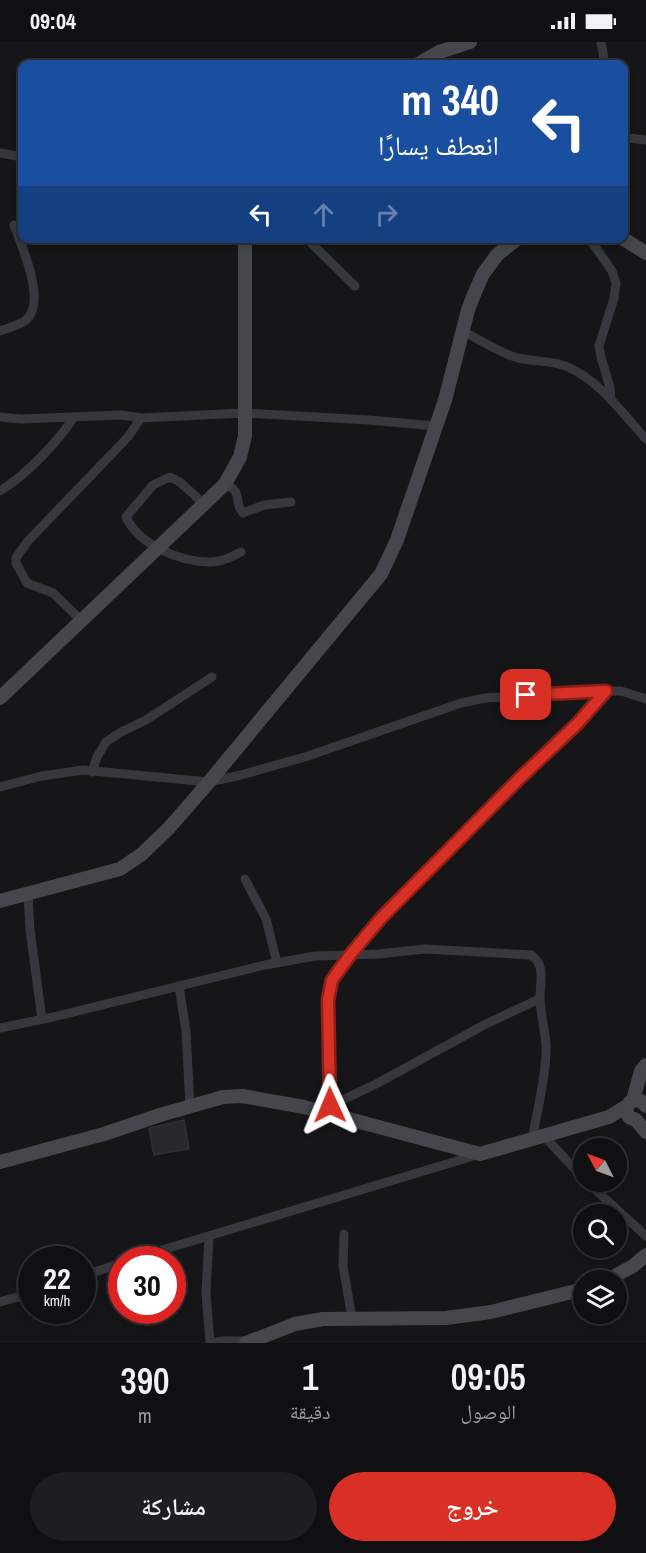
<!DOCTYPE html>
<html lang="ar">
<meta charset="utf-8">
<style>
body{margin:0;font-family:"Archivo Narrow","Noto Naskh Arabic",sans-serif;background:#1e1e20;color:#f1f3f6;direction:rtl;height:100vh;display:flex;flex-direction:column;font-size:22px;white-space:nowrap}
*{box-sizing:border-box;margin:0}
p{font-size:20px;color:#9c9d9f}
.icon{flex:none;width:33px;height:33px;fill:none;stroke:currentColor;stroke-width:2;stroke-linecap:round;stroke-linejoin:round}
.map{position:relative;height:1301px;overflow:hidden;direction:ltr}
.panel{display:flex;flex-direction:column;background:#101012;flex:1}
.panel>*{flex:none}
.hud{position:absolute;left:18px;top:18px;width:610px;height:183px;border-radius:12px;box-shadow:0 3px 9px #0003,0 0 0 2px #303032;direction:rtl;background:#1a4fa0;color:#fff;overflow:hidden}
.needle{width:39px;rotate:312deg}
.tools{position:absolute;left:573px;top:1096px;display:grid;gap:12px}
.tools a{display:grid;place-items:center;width:54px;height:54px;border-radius:50%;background:#101012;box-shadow:0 3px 9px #0003,0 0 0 2px #303032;font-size:30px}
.speed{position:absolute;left:18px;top:1204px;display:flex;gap:12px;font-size:30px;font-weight:700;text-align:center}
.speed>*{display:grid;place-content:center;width:78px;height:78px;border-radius:50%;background:#101012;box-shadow:0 3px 9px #0003,0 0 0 2px #303032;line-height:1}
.speed small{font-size:15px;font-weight:400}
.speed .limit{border:9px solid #d22;background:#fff;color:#111}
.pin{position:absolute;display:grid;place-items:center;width:51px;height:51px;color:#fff;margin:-26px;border-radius:12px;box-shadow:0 3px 9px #0006}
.me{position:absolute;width:66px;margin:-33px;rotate:359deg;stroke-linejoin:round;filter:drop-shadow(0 0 4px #0008)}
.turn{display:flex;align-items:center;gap:21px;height:126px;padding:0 30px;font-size:27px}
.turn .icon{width:78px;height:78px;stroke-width:2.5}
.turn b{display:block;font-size:42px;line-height:51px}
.lanes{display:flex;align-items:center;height:57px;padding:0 30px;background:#0003;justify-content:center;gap:30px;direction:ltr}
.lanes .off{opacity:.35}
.eta{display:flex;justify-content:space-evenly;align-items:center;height:102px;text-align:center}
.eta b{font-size:36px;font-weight:600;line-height:42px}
.button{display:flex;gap:12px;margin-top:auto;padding:12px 30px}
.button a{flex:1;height:69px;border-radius:36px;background:#d93025;color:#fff;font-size:24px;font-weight:600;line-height:69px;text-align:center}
.button a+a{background:#1e1e20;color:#f1f3f6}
.status{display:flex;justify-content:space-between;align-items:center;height:42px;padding:0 30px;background:#101012;direction:ltr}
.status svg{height:16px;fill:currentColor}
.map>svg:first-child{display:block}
</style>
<div class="status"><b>09:04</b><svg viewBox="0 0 49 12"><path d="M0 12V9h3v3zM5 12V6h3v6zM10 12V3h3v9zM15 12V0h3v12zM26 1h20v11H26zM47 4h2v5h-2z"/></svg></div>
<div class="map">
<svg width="646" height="1301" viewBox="0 0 646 1301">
<rect width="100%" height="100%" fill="#161618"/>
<path fill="#29292c" stroke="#303034" stroke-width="1.5" d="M184,1078L189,1107L154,1113L149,1086Z"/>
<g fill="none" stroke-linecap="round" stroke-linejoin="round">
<g stroke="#37383d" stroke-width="9">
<path d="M601,0L605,22"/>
<path d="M624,94L628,96L646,98"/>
<path d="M0,111L22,115"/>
<path d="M306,196L355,244"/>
<path d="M589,196L612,229L616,241L614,256L599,304L601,315L610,346L611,358"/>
<path d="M0,289C8,286 20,283 26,278C47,260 22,205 14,183"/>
<path d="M464,290C481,298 499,311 518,316C535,320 552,318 568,325C600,339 623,372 646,397"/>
<path d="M0,375L21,377L121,373L141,376L244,371L369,378L435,384"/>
<path d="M225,442C244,450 233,460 243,471L264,463L291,460"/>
<path d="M0,449C26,433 57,401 74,375"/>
<path d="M204,462L180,440L170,435L153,443L126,475C139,503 180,520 210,520C222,520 231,515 241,510"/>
<path d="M81,578L53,551L27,541L16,521V516L27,500L128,395L141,376"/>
<path d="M92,730L97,715L106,700L121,690L146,678L212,635"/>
<path d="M0,745L42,734L83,728L209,740L241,733L308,714L461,661L485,656L598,649H621L646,657"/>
<path d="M245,837L266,877L277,921"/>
<path d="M28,852L30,888L42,977"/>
<path d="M179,944L186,989L190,1064"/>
<path d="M0,986L53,975L265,923L315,914L378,912L425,907L531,913C546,923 540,940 540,955C540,974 547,992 546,1011C545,1040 537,1069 532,1098"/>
<path d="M330,1063L328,958L332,938L350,913L381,876L520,736L578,681L606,649"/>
<path d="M326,1066L378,1041L484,983L539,957"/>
<path d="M544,1094L584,1137"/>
<path d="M587,1140L646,1194"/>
<path d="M344,1192L343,1224L352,1276"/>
<path d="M209,1194L206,1251L210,1301"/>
<path d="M129,1218L480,1112"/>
<path d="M82,1234L122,1221"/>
<path d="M0,1260L32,1251"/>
<path d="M212,1301L222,1299H249"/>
</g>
<g stroke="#45474d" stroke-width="14">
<path d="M418,22L439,10L470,0"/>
<path d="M622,196L646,211"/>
<path d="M0,656L225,442L240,415L245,394V196"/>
<path d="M0,859L120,827L142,812L169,786L209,740L381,532L397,498L445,358L468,268L475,250L483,232L497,213L518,196"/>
<path d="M633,1058L641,1029L646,1023"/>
<path d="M646,1064L641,1059L633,1058C626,1063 625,1068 629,1075L636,1078L646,1090"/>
<path d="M0,1120L104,1092L160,1073L223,1055L242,1054L304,1065L480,1112L609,1075L627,1064"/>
<path d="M606,1239L633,1224L646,1213"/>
<path d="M246,1301L295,1282L323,1277L446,1276L491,1270L584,1247"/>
</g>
</g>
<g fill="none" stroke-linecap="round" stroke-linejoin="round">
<defs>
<path id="route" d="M330,1063L328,958L332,938L350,913L381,876L520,736L578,681L606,649L526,653"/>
</defs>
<use href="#route" stroke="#8d1f18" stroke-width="15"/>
<use href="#route" stroke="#d93025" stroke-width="10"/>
</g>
</svg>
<div class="tools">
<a><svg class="needle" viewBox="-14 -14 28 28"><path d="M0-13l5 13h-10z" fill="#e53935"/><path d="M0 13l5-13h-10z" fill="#9c9d9f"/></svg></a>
<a><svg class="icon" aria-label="search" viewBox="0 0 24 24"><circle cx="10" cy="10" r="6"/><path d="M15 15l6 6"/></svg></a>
<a><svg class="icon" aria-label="layers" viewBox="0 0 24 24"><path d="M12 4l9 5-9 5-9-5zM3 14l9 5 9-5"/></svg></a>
</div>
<div class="speed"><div>22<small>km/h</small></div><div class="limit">30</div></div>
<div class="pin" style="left:526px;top:653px;background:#d93025"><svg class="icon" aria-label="arrive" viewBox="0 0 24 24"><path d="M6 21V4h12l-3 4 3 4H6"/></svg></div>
<svg class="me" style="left:330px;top:1063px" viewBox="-20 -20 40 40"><path d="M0-17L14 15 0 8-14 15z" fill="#d93025" stroke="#fff" stroke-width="4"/></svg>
<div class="hud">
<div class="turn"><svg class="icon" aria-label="left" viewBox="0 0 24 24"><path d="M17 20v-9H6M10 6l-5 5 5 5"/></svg><div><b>340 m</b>انعطف يسارًا</div></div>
<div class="lanes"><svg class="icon" aria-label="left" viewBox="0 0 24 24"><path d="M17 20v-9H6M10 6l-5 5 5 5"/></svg><svg class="icon off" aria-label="ahead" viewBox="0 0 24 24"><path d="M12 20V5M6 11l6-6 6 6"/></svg><svg class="icon off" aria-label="right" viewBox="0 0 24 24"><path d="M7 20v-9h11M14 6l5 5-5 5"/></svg></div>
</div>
</div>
<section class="panel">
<div class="eta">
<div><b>09:05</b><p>الوصول</p></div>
<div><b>1</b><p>دقيقة</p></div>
<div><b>390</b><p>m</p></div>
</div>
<div class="button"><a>خروج</a><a>مشاركة</a></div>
</section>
